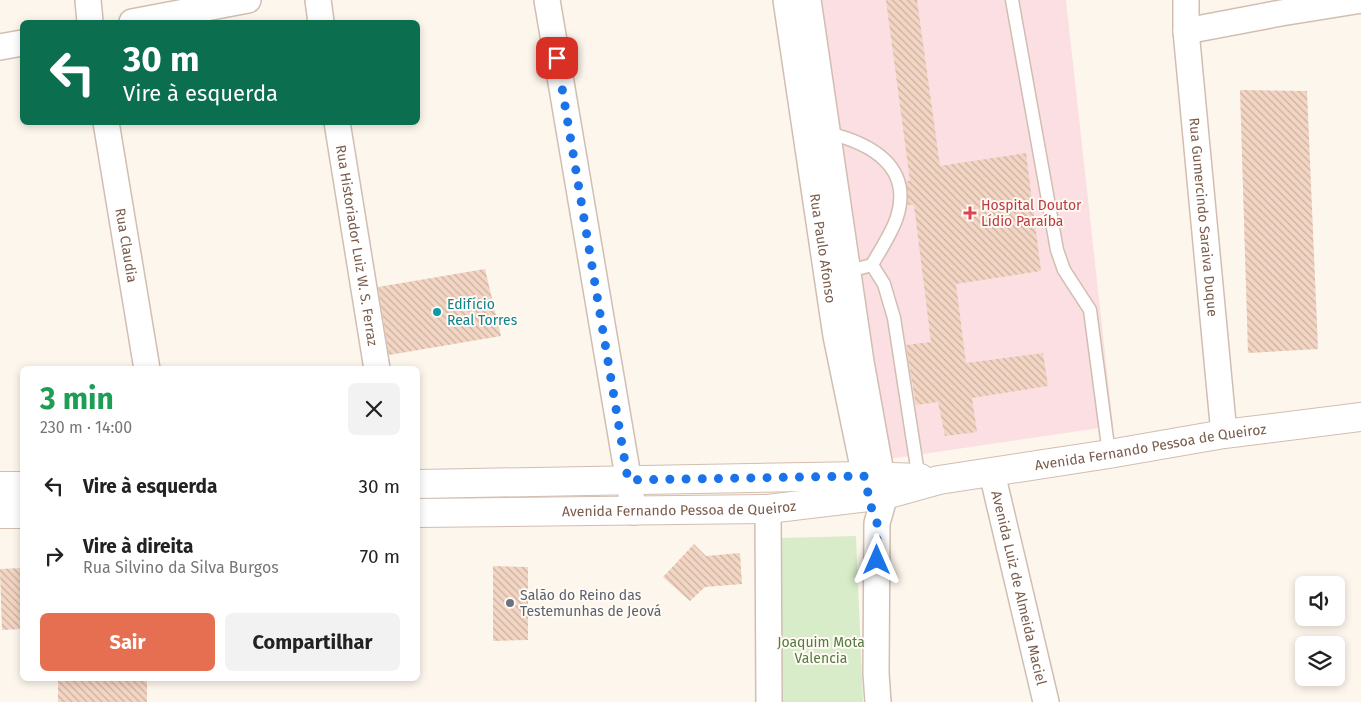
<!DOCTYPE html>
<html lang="pt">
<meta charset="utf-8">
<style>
body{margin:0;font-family:"Fira Sans",sans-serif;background:#f2f2f2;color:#222;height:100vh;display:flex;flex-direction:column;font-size:19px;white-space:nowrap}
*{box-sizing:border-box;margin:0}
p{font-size:16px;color:#767676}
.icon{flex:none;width:28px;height:28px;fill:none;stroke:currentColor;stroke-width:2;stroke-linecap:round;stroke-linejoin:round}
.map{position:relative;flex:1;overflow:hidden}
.details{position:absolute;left:20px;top:366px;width:400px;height:315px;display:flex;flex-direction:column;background:#fff;border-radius:8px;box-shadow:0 2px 8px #0003}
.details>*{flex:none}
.banner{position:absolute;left:20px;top:20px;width:400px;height:105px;border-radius:8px;box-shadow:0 2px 8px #0003;background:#0b6e4f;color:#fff;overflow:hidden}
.buttons{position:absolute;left:1295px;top:576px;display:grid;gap:10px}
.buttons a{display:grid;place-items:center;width:50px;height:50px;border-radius:8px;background:#fff;box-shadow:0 2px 8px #0003;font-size:25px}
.pin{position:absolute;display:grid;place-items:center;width:42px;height:42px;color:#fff;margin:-21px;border-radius:10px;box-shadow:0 2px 8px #0006}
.me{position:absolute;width:55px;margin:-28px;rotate:0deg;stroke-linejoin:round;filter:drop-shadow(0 0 4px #0008)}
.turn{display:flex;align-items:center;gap:18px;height:105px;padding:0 20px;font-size:22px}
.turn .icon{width:65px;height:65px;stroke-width:2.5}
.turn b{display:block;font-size:35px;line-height:42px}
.round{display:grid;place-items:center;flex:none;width:52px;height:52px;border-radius:8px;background:#f2f2f2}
.summary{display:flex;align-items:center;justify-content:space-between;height:85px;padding:0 20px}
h1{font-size:30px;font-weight:700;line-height:38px;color:#1e9e55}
.cta{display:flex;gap:10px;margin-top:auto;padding:10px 20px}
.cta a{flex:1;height:58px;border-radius:8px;background:#e76f51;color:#fff;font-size:20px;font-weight:700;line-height:58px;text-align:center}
.cta a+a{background:#f2f2f2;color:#222}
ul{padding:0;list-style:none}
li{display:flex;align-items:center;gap:15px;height:70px;padding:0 20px}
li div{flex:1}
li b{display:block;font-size:19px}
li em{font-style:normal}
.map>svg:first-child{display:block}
</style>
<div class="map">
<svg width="1361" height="702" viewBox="0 0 1361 702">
<defs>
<pattern id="building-back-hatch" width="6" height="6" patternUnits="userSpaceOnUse" patternTransform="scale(1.25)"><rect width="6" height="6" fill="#f3d5c3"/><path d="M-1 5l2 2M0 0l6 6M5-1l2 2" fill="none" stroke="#cab0a1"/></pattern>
</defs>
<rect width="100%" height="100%" fill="#fdf6ec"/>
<path fill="#fbdfe3" d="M818,0H1066L1113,426L889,459Z"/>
<path fill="#d8ecc9" d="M856,536L863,702H781L780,538Z"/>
<g fill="url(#building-back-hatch)">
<path d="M886,0H917L940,166L1026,153L1041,271L956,284L966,363L1043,353L1048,386L972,398L977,432L945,436L938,402L916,405L906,345L931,342L914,205H908L906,181H910Z"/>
<path d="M1240,90L1307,91L1318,349L1248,353Z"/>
<path d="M485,269L501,336L389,355L378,287Z"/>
<path d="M694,544L706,556L740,553L742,584L705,587L690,601L663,577Z"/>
<path d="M493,566L528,567V640L493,641Z"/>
<path d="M22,568V629L2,630L0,569Z"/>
<rect x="58" y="679" width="89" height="23"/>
</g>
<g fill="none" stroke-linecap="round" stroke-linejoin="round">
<defs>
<g id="service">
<path d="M1012,0L1057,250L1064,270L1090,310L1109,454"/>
<path d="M828,133C870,143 913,166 897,217C892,233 880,250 872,265"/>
<path d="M849,271L872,265L884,284L894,318L919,480"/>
</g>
<g id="minor">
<path d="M88,0L90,22"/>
<path d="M318,0L321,22"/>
<path d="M547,0L634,512"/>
<path id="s1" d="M786,0L836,336L869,496"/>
<path d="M808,0L861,362L885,495L877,523L876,673L878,702"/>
<path id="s2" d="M1186,0V31L1224,434"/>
<path d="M132,22L248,0"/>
<path d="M1186,31L1281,13L1361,0"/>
<path d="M0,47L22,43"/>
<path id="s3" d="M106,122L147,369"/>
<path id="s4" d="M337,122L377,369"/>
<path id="s5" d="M992,473L1046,702"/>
<path d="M768,509L769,702"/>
</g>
<g id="tertiary">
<path d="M418,484L864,476L920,478"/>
<path d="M0,486H22"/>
<path id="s6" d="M418,513L768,509L885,495L939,480L1109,454L1224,434L1361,417"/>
<path d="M0,514H22"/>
</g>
</defs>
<use href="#service" stroke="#d1beb0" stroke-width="15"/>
<use href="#minor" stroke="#d1beb0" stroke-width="28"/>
<use href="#tertiary" stroke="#d1beb0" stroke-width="30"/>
<use href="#service" stroke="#fff" stroke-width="12"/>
<use href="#minor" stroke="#fff" stroke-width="25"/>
<use href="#tertiary" stroke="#fff" stroke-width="28"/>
</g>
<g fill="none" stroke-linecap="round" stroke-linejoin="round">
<path stroke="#1a73e8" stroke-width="9" stroke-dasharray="0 16.2" d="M557,58L628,480L864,476L872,510L877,523V560"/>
</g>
<path fill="#e0444e" stroke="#fffaf3" stroke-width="2" d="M967.5 205.5h5v5h5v5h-5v5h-5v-5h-5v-5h5z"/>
<circle fill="#0f9aa8" stroke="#fffaf3" stroke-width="2" cx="437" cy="312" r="5"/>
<circle fill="#6b7280" stroke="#fffaf3" stroke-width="2" cx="510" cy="603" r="5"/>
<g text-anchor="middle" stroke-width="4" stroke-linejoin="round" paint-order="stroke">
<g font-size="14" fill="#be3a42" stroke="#fffaf3" text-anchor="start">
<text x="981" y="210">Hospital Doutor<tspan x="981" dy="16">Lídio Paraíba</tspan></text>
</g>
<g font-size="14" fill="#7a5c4d" stroke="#fffaf3">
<text dy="5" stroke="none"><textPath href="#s2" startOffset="218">Rua Gumercindo Saraiva Duque</textPath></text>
<text dy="5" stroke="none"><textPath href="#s3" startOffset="125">Rua Claudia</textPath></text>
<text dy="5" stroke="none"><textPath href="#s4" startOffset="125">Rua Historiador Luiz W. S. Ferraz</textPath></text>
<text dy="5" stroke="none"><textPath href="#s1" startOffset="251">Rua Paulo Afonso</textPath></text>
<text dy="5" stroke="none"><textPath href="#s6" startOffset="738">Avenida Fernando Pessoa de Queiroz</textPath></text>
<text dy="5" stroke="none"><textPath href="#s6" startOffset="261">Avenida Fernando Pessoa de Queiroz</textPath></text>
<text dy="5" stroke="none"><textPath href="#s5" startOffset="118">Avenida Luiz de Almeida Maciel</textPath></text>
</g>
<g font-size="14" fill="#0d838f" stroke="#fffaf3" text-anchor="start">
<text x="447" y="309">Edifício<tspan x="447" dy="16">Real Torres</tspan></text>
</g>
<g font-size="14" fill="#5b616d" stroke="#fffaf3" text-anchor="start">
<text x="520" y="600">Salão do Reino das<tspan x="520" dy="16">Testemunhas de Jeová</tspan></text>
</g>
<g font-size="14" fill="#537a41" stroke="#fffaf3">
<text x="821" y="647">Joaquim Mota<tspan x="821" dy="16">Valencia</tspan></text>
</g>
</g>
</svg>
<div class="buttons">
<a><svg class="icon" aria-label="sound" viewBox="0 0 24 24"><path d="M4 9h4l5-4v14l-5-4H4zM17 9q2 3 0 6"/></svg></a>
<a><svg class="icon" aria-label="layers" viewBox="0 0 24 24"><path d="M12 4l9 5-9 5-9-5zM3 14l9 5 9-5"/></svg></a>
</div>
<div class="pin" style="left:557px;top:58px;background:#d93025"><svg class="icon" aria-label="arrive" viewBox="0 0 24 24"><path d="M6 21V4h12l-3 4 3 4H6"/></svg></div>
<svg class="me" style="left:877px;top:560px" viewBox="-20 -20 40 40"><path d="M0-17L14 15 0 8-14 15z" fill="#1a73e8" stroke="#fff" stroke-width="4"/></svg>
<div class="banner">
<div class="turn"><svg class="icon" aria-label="left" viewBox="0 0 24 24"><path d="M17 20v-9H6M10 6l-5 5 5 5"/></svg><div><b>30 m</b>Vire à esquerda</div></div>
</div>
<section class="details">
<div class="summary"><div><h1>3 min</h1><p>230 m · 14:00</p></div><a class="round"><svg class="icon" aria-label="close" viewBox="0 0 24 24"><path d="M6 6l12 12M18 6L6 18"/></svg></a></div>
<ul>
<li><svg class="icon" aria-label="left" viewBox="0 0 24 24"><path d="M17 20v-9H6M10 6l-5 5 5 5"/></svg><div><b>Vire à esquerda</b></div><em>30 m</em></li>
<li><svg class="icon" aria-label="right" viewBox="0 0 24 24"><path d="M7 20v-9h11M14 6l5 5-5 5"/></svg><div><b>Vire à direita</b><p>Rua Silvino da Silva Burgos</p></div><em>70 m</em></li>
</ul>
<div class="cta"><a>Sair</a><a>Compartilhar</a></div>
</section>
</div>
